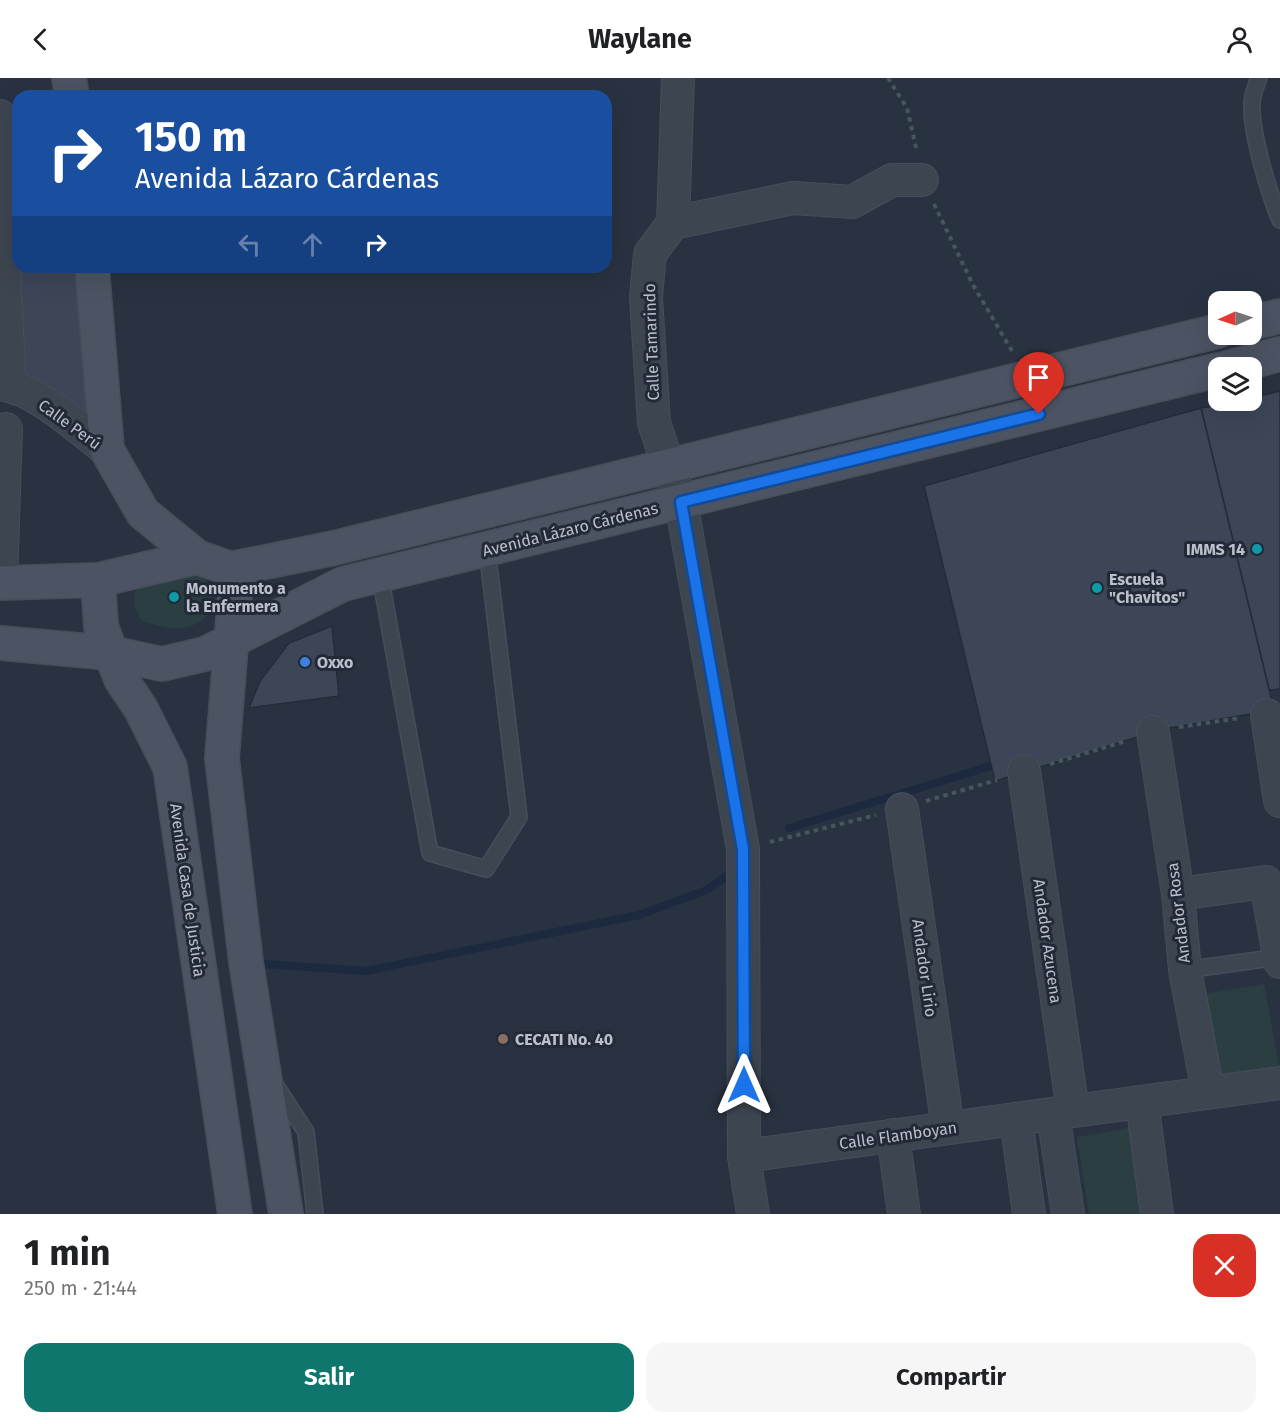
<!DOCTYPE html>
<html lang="es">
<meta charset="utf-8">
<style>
body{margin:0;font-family:"Fira Sans",sans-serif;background:#f6f6f6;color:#202124;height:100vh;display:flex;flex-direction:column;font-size:22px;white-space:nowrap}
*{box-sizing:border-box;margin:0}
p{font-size:20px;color:#757577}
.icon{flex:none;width:33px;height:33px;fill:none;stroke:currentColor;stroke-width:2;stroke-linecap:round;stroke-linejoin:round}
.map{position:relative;height:1136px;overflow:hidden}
.drawer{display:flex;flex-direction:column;background:#fff;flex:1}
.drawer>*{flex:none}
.banner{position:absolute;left:12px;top:12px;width:600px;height:183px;border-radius:18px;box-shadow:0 6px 24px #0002;background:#1a4fa0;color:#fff;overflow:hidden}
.needle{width:39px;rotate:267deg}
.tools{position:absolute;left:1208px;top:213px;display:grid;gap:12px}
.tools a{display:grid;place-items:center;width:54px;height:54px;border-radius:12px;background:#fff;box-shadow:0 6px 24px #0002;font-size:30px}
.pin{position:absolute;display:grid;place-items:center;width:51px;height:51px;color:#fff;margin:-62px -26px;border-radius:50% 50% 50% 0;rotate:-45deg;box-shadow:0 0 6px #0007}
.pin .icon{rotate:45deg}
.me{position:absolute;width:66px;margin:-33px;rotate:0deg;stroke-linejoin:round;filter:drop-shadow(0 0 4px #0008)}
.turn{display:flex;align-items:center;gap:21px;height:126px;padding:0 24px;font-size:27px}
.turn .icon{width:78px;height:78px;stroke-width:2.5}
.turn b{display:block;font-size:42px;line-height:51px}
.lanes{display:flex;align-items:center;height:57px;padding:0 24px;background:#0003;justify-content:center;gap:30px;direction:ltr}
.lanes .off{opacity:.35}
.round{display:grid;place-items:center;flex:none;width:63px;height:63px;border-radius:18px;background:#f6f6f6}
.headline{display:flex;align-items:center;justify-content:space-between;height:102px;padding:0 24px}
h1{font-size:36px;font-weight:700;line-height:45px}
.cta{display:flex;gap:12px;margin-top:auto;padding:12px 24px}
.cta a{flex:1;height:69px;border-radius:18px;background:#0f766e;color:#fff;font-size:24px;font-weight:700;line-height:69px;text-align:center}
.cta a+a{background:#f6f6f6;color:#202124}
header{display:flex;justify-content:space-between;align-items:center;height:78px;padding:0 24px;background:#fff;font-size:27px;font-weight:700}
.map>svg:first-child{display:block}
</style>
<header><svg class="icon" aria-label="back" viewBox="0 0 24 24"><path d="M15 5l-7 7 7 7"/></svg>Waylane<svg class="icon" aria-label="person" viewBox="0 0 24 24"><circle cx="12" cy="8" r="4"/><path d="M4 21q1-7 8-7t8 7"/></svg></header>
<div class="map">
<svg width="1280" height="1136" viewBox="0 0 1280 1136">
<rect width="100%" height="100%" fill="#293241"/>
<g fill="#2b3f42">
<path d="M199,496C224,518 213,548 179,550C167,551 153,546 142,543C131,526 132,516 143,500Z"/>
<path d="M1264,906L1280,994L1208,1014L1192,918Z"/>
<path d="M1145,1047L1155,1136H1089L1077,1059Z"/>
</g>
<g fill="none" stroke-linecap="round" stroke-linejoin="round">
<g stroke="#1c293f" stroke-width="8">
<path d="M789,750L1001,685"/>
<path d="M263,886L366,893L639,837L707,812L729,796"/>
</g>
</g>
<g fill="#3c4657" stroke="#242c39" stroke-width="1.5">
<path d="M18,127V189H92L107,372L10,308L0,128Z"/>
<path d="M1280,313V611L1269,612L1201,330L1251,322V320Z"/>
<path d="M1201,330L1274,632L1163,651L995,703L924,408Z"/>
<path d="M332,548L339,618L249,630L260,603L289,565Z"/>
</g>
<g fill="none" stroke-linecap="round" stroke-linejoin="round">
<defs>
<g id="lane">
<path d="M1259,0C1257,6 1254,12 1253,18C1247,45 1269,115 1280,142"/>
<path d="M380,497L430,775L486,791L519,739L487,471"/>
<path d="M1185,892L1279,879"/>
<path d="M274,1005L306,1054L315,1136"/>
</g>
<g id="street">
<path d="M0,38L2,48L0,128L10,308"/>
<path d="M673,145L678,0"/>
<path d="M0,306C39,312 76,349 107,372"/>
<path d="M1,505L6,351"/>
<path d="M1267,637L1280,723"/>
<path d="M1153,654L1178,816L1185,892L1208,1014"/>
<path d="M1024,693L1073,1033"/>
<path d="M902,731L948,1050"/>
<path d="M1178,816L1266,804L1280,884"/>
<path d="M1142,1024L1157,1136"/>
<path d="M1053,1036L1068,1136"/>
<path d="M1016,1041L1029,1136"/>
<path d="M893,1057L904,1136"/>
<path d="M744,1078L1280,1005"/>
<path d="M753,1136L744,1078L743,771L681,424L654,345L646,219L650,176L673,145L793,120L852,124L892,102H922"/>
</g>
<g id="secondary">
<path d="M69,0L72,18"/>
<path d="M92,189L107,372L143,435L197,479"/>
<path d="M1251,245L1280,238"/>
<path d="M1227,290L1280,276"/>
<path d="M231,491L235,517L222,680L246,884L286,1136"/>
<path d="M98,502L101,548L111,575L121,601L141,631L170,689L235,1136"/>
<path d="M0,505L98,502L197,479L231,491L334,470L1218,253"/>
<path d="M0,565L111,575L162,586L205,576L343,506L1218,292"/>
</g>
</defs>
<use href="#lane" stroke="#474e5b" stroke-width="18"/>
<use href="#street" stroke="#474e5b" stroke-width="34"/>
<use href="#secondary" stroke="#474e5b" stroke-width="36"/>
<g stroke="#45575a" stroke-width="4" stroke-dasharray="4.5 4.5" stroke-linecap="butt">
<path d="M888,0L907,30L917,74"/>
<path d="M934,126L973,207L1012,273"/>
<path d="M1179,649L1240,640"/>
<path d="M1050,686L1126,663"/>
<path d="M926,723L997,702"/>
<path d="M770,764L876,737"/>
</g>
<use href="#lane" stroke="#3d4551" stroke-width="15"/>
<use href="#street" stroke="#3d4551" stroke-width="32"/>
<use href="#secondary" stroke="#4c5464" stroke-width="33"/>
</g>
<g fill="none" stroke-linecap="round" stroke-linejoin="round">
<defs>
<path id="route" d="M744,1007L743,771L681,424L1039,336"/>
</defs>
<use href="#route" stroke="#114b97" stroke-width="15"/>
<use href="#route" stroke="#1a73e8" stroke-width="10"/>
</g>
<g fill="#0f9aa8" stroke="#222a37" stroke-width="2">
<circle cx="1257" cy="471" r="6"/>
<circle cx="1097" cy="510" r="6"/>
<circle cx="174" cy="519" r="6"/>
</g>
<circle fill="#3f7fe0" stroke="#222a37" stroke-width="2" cx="305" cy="584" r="6"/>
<circle fill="#8d6e63" stroke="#222a37" stroke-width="2" cx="503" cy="961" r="6"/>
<g text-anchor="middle" stroke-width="6" stroke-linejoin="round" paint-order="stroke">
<g font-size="16" fill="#bac0cb" stroke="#222a37">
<text transform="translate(651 264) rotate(-92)" y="6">Calle Tamarindo</text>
<text transform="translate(70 346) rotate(36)" y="6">Calle Perú</text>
<text transform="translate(570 451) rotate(-14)" y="6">Avenida Lázaro Cárdenas</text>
<text transform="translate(188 812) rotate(82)" y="6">Avenida Casa de Justicia</text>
<text transform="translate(1178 835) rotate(-97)" y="6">Andador Rosa</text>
<text transform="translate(1048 863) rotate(82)" y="6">Andador Azucena</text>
<text transform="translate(925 890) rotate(82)" y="6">Andador Lirio</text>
<text transform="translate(898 1057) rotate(-8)" y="6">Calle Flamboyan</text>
</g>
<g font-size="16" font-weight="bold" fill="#bac0cb" stroke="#222a37" text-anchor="start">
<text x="1245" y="477" text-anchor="end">IMMS 14</text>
<text x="1109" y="507">Escuela<tspan x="1109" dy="18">"Chavitos"</tspan></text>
<text x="186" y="516">Monumento a<tspan x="186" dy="18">la Enfermera</tspan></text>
<text x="317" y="590">Oxxo</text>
<text x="515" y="967">CECATI No. 40</text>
</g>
</g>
</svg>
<div class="tools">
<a><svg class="needle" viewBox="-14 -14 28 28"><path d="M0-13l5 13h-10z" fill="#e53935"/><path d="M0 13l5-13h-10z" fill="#757577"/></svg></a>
<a><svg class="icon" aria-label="layers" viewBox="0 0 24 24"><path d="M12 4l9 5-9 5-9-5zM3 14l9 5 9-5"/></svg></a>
</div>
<div class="pin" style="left:1039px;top:336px;background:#d93025"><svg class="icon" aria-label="arrive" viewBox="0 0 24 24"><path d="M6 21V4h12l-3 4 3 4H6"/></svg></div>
<svg class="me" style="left:744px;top:1007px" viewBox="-20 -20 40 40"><path d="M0-17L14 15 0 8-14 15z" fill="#1a73e8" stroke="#fff" stroke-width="4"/></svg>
<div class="banner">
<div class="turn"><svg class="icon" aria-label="right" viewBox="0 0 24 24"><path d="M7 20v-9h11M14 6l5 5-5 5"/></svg><div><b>150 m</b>Avenida Lázaro Cárdenas</div></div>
<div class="lanes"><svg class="icon off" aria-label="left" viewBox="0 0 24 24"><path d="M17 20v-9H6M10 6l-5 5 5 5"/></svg><svg class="icon off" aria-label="ahead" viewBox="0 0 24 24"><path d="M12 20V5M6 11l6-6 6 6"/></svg><svg class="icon" aria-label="right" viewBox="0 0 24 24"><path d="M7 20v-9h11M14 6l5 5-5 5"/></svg></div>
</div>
</div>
<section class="drawer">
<div class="headline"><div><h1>1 min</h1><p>250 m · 21:44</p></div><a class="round" style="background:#d93025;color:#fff"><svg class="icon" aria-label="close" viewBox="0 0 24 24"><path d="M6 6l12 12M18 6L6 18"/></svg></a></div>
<div class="cta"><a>Salir</a><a>Compartir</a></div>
</section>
